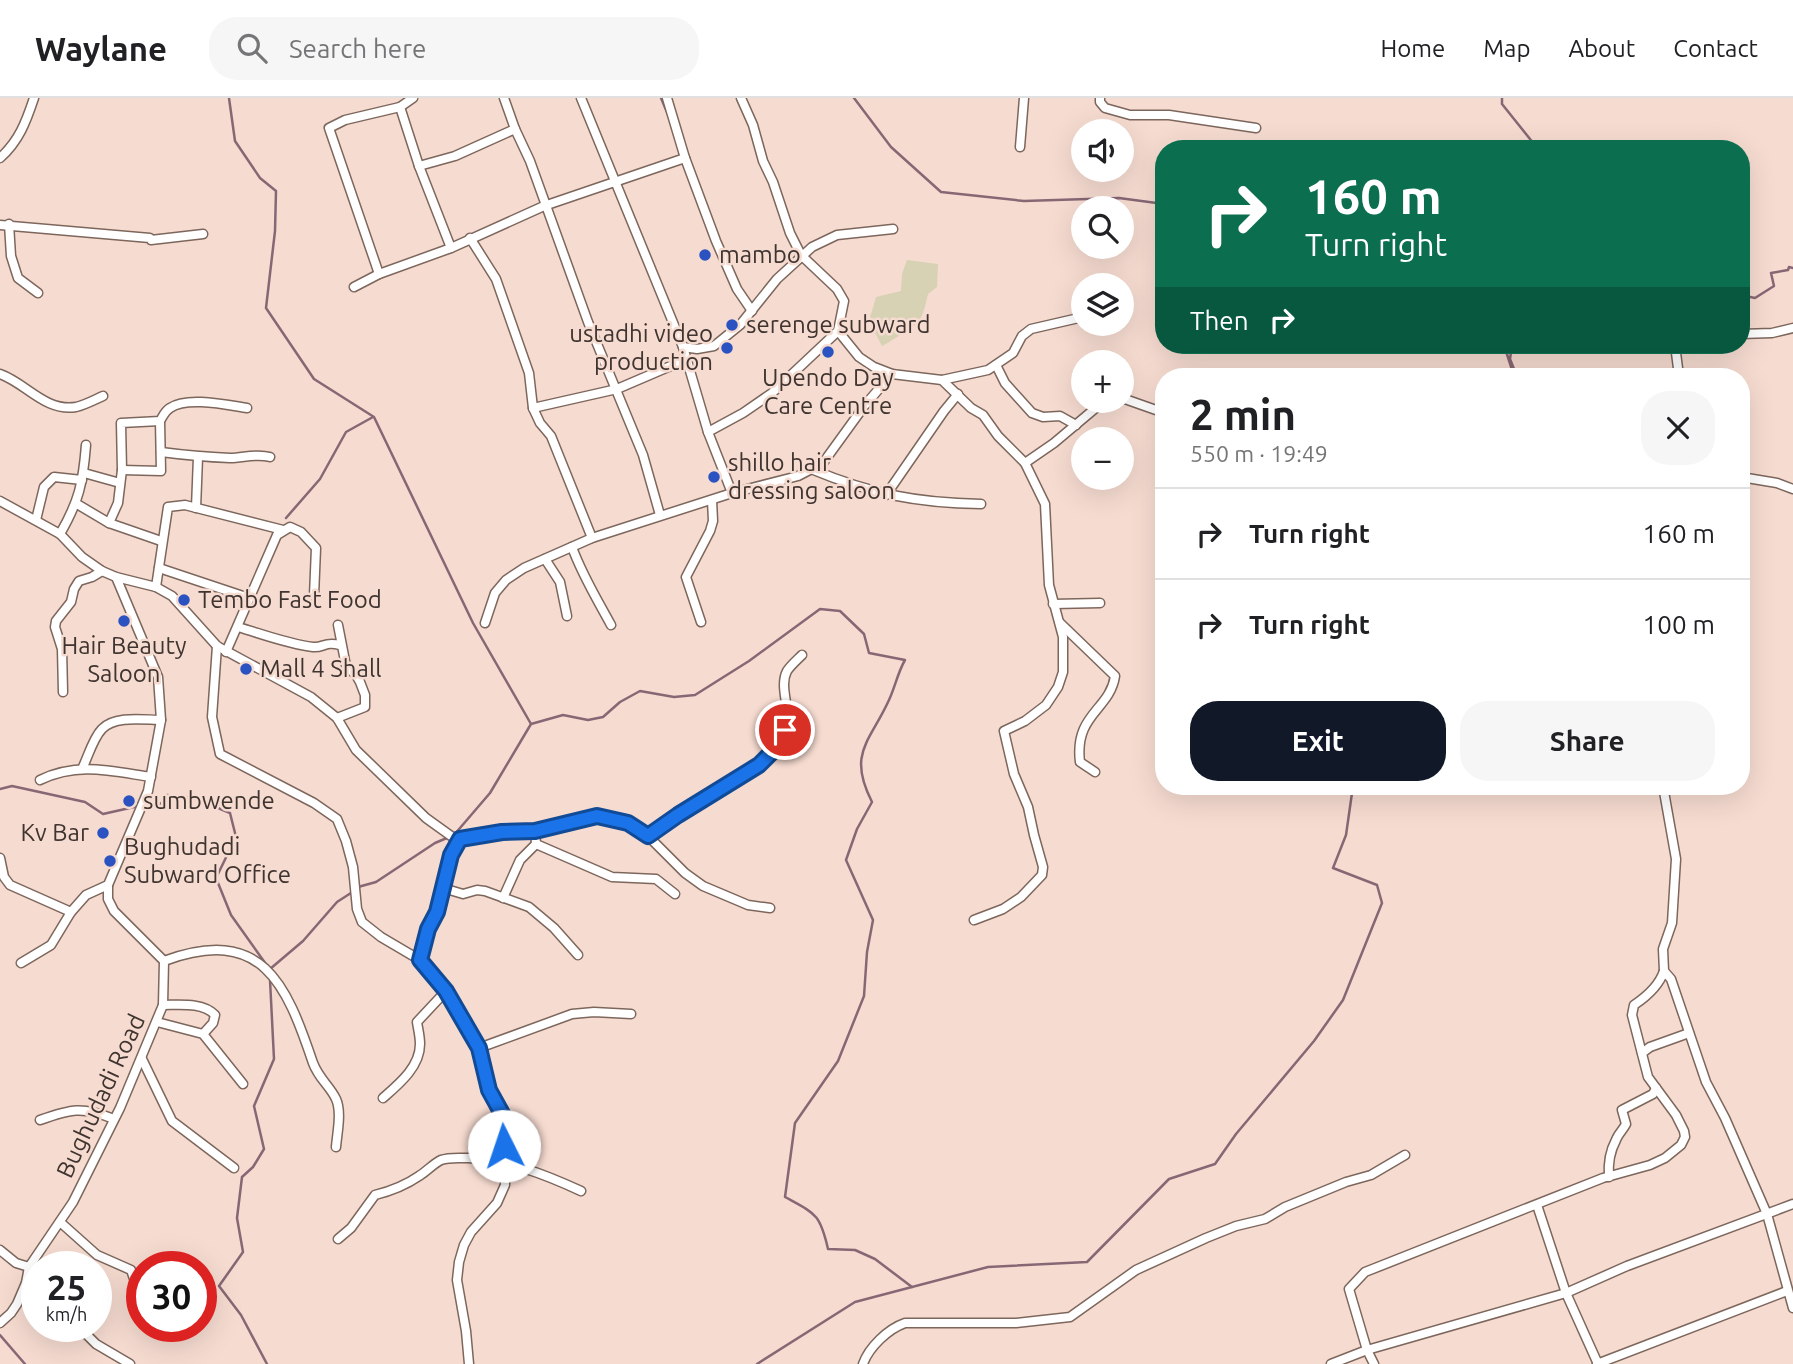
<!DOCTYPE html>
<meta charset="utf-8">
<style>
body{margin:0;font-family:Ubuntu,sans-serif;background:#f6f6f6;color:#202124;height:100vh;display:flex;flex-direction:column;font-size:26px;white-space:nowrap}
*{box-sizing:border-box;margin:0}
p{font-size:23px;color:#757577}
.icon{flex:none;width:38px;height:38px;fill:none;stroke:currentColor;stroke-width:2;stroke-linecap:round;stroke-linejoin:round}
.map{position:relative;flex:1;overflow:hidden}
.panel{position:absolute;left:1155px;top:270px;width:595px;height:427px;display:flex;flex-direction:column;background:#fff;border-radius:28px;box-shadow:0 7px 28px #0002}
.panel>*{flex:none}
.hud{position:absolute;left:1155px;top:42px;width:595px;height:214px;border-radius:28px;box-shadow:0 7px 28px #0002;background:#0b6e4f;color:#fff;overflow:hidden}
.fabs{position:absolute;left:1071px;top:21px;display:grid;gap:14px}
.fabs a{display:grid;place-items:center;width:63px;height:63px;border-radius:50%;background:#fff;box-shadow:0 7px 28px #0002;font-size:35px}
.speed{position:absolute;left:21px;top:1153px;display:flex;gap:14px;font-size:35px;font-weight:700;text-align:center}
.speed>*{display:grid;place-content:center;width:91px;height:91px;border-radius:50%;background:#fff;box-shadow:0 7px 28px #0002;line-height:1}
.speed small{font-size:18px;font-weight:400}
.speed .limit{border:10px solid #d22;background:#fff;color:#111}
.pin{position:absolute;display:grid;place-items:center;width:60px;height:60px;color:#fff;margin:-30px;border:4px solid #fff;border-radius:50%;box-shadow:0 2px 7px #0007}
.me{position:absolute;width:77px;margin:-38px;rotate:356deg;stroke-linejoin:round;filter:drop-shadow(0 0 5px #0008)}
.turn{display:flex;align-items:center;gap:24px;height:147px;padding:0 35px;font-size:32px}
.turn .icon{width:91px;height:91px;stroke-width:2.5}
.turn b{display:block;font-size:49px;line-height:60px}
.then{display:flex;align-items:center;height:66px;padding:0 35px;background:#0003;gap:14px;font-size:26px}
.round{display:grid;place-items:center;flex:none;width:74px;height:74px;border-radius:28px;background:#f6f6f6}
.overview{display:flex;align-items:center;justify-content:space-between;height:119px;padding:0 35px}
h1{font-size:42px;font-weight:700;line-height:52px}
.primary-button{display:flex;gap:14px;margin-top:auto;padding:14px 35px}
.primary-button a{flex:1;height:80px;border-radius:28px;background:#111827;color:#fff;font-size:28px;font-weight:700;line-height:80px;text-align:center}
.primary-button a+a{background:#f6f6f6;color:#202124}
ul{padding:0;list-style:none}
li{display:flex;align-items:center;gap:21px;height:91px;padding:0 35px;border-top:2px solid #e0e0e0}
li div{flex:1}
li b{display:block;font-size:26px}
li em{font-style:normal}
header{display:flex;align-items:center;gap:42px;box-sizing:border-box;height:98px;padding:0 35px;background:#fff;border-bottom:2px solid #e0e0e0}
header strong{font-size:33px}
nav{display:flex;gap:38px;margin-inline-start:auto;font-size:24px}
.search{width:490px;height:63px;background:#f6f6f6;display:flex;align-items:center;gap:18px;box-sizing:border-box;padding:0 24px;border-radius:28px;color:#757577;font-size:26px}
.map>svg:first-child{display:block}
</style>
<header>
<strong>Waylane</strong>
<div class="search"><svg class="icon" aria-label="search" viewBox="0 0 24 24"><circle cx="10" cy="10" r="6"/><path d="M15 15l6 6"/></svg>Search here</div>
<nav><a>Home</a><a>Map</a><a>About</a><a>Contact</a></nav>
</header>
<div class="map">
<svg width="1793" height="1266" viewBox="0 0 1793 1266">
<rect width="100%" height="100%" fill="#f6dbd0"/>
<path fill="#d7d2b4" d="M907,162L938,166L937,189L928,196C922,223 920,226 897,239C892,242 888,245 882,248L869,223L876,199L901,193L902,176Z"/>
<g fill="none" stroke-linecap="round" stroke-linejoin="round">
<g stroke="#886775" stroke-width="2.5">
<path d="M229,0L235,43L260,80L276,93L275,133L266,210L314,281L374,319L473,525L531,626L490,695L454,737L435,745L376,784L358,789"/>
<path d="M661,0L669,19"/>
<path d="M854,0L891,49L941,94L1024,103L1119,100L1164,106"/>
<path d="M1502,0V6L1538,51"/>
<path d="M1741,197L1755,200L1774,188L1771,175L1788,172L1789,169L1793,170"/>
<path d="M1504,247L1514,278"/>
<path d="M1512,247L1510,261L1516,276L1515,278"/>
<path d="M286,420L320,381L346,334L373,319"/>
<path d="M531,626L563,617L588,622L603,619L620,604L640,593L674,599L695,597L749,563L820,511L840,513L864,536L869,555L905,562C898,574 895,589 889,602C870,644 847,655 872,704L857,731L846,762L873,822L867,854L864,898L838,963L795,1025L785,1099C816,1116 820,1116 828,1151L855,1152L875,1161L912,1189"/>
<path d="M0,691L12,688L85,704L103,716L143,707H160L167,697L194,700L230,715L236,739L216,780L231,817L268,869"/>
<path d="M270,871L303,843L337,804L354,793"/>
<path d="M0,1237L25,1266"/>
<path d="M267,1266L241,1217L219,1188L243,1154L237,1120L242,1079L253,1069L264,1051L254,1008L274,961L270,882"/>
<path d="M757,1266L855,1204L988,1169L1087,1164L1169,1081L1215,1066L1236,1036L1314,943L1343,902L1382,805L1377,787L1333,770L1346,737L1353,688"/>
</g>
<defs>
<g id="street">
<path d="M504,0L515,31L530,63L588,224L643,357L660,417"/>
<path d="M581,0L683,249L708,334L732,395"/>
<path d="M667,0L685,60L716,143L737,191L752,213"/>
<path d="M741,0L753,27L763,63L773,84L790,135L801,157L837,191L844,203L838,233L859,259L874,269L892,276L942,282L971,310L983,317L998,338L1025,365L1045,406L1049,487L1063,539V574L1058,589L1046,607L1025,623L1004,633L1014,676L1028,709L1034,737L1043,769L1042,777L1021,799L1003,811L974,822"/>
<path d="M1100,0V4L1105,10L1130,17H1169L1256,30"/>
<path d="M400,9L419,68L451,150"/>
<path d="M1020,49L1024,0"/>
<path d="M0,60C19,43 26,24 34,0"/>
<path d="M419,68L455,58L515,31"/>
<path d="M9,126L11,158L18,180L38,195"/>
<path d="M0,127L150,140L151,142L203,136"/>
<path d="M470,140L496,181L529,275L533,310L540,325L551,338L592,440"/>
<path d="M379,176L329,30L345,22L400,9L413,0"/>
<path d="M354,189L379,176L451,150L544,108L685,60"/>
<path d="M1122,209L1124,208"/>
<path d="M1741,236L1772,235L1793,230"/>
<path d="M1675,247L1679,278"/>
<path d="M683,249L697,251L714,248L740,227L777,181L812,149L837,137L893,131"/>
<path d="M996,267L1005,285L1032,315L1043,319L1060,318L1076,327"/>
<path d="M0,276C26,285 45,314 76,309C85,307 94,302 103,298"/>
<path d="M942,282L988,272L1013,255L1022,238L1031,231L1083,219"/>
<path d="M1122,300L1156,312"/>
<path d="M533,310L617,291L687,261"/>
<path d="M708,334L743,315L772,295L838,233"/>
<path d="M161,354C184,357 206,359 230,360C243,360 256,355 270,359"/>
<path d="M1025,365L1054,345L1104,303"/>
<path d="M811,371C871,396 917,405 981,406"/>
<path d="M122,372L161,373L160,323"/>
<path d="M84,375L120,385"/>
<path d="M1741,379L1777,385L1793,391"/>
<path d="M886,397L944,313L958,296"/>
<path d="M0,403L60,436L82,459L102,473L116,479L156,489L172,498L217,548L311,599L337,620L356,652L426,720L451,738L465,742L502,734L535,733L597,718L616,721L628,725L648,738L685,775L703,788L748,807L770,810"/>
<path d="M77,406L109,425L161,443"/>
<path d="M196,410L198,359"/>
<path d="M36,422L44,389L54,379L82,382"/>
<path d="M109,425L118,405L122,372L121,325L160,323C163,318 165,313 170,310C187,298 227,307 247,310"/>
<path d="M60,436C79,403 83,385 86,347"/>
<path d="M572,449C582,477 597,501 611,527"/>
<path d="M545,461L560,484L567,518"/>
<path d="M159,470L249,500"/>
<path d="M156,489L168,409L185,407L283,432"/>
<path d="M1053,506L1100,505"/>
<path d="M701,524L686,479L710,433L713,423L712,402"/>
<path d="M485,525L495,495L506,482L524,470L592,440L732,395L798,378L823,365L865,307L892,276"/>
<path d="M1060,525L1115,578C1110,612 1074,616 1080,664L1095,674"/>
<path d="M238,529C262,536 288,546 313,549C324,550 324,543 340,547"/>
<path d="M217,548L212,619L220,656L314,705L337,721L346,743L353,769L357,811L362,824L381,839L420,862L446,893L479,950L489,992L506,1023L505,1087L497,1105L471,1134L464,1147L459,1164L457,1182L466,1233L469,1266"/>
<path d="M226,554L277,437L290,429L301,434L316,450L314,498"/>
<path d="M63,594L62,551L55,529L56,523L71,504L74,491L79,483L92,479L102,473"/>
<path d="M337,620L365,609V597L360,584L356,577L346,568L338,527"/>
<path d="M82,671C88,659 93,640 102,631C115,617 145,622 161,622"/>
<path d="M40,682C78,664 110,673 151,679"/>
<path d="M1663,688L1676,761L1672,825L1663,851L1664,873L1671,881L1706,984L1725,1020L1767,1116L1793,1210"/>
<path d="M535,733L536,746L612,779L656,781L675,796"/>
<path d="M648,738C659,730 669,722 679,716C716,692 766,674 785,632C793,614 778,590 787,573C791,567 797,562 802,557"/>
<path d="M0,760L4,779L10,787L71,814"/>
<path d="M443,790L463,796L477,792L485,793L529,809L554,830L578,857"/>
<path d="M503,800L520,762L536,746"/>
<path d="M420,862L428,831L437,814L451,757L460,741"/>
<path d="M164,863C262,827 286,885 313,965C319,981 330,988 336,1001C342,1014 337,1036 336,1049"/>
<path d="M21,865L51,847L71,814L86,797L108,787L148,693L161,622L158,579L116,479"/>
<path d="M163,907C179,907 203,904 215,917L213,925L203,936"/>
<path d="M157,924L203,936L243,986"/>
<path d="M479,950L572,916L594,914L631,916"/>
<path d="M1642,955L1650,949L1689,935"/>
<path d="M142,961L172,1023L234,1070"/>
<path d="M383,1000C399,986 420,969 420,946C420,938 418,931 417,924L446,893"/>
<path d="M40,1022C71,1011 82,1008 114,1021"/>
<path d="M1609,1079C1608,1067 1610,1053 1616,1042C1618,1036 1623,1032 1626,1026L1622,1012L1653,996L1656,990"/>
<path d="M1537,1107L1566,1195L1598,1266"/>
<path d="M60,1124L97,1157L131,1172L141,1201"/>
<path d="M338,1141L351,1130L375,1097C391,1093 406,1087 419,1078C427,1073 433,1066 441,1062C449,1059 459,1060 468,1060C508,1062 544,1076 581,1093"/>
<path d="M0,1152L16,1165L29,1169"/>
<path d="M26,1185L37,1191"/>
<path d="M0,1225L11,1215L17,1206L26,1185L29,1169L73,1104L120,1010L163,907L164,863L114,813L108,801V787"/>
<path d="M78,1228L96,1246L130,1266"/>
<path d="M863,1266C869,1249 888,1231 905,1225H1016L1070,1219L1136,1172L1206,1140L1236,1128L1265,1121L1285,1109L1346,1084L1371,1077L1405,1057"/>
<path d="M1331,1266L1367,1252L1566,1195L1627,1168L1793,1106"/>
<path d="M1374,1266L1367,1252L1349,1191L1365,1174L1603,1080L1650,1067L1665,1060L1681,1047L1685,1039L1684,1033L1676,1017L1648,979L1632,917L1634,907C1646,899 1659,888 1664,873"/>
<path d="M1597,1266L1787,1193"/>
</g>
</defs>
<use href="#street" stroke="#7d665c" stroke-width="11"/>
<use href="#street" stroke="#fff" stroke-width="8"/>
</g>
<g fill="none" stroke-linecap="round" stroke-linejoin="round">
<defs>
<path id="route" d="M504,1048L506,1023L489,992L479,950L446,893L420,862L428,831L437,814L451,757L460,741L502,734L535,733L597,718L628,725L648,738L678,717L759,667L772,654L785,632"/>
</defs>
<use href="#route" stroke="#114b97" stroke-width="18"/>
<use href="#route" stroke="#1a73e8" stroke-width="12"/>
</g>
<g fill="#2a52c1" stroke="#f6dbd0" stroke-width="2.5">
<circle cx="705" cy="157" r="7"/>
<circle cx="732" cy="227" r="7"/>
<circle cx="727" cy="250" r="7"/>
<circle cx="828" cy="254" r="7"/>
<circle cx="714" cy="379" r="7"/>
<circle cx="184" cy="502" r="7"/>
<circle cx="124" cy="523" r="7"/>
<circle cx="246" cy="571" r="7"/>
<circle cx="129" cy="703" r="7"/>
<circle cx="103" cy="735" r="7"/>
<circle cx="110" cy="763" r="7"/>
</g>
<g text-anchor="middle" stroke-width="5" stroke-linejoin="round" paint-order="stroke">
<g font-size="24" fill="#3f3430" stroke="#f6dbd0" text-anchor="start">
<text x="719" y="165">mambo</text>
<text x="746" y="235">serenge subward</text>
<text x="713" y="244" text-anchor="end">ustadhi video<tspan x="713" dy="28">production</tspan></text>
<text x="828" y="288" text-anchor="middle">Upendo Day<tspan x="828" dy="28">Care Centre</tspan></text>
<text x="728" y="373">shillo hair<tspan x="728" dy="28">dressing saloon</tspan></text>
<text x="198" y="510">Tembo Fast Food</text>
<text x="124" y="556" text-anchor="middle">Hair Beauty<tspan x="124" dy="28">Saloon</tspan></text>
<text x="260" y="579">Mall 4 Shall</text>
<text x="143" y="711">sumbwende</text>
<text x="89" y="743" text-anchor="end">Kv Bar</text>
<text x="124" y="757">Bughudadi<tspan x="124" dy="28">Subward Office</tspan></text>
</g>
<g font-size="24" fill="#3f3430" stroke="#f6dbd0">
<text transform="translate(101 998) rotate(-65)" y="8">Bughudadi Road</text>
</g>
</g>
</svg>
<div class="fabs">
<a><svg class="icon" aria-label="sound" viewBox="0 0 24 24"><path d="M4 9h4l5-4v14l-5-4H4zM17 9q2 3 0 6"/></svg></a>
<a><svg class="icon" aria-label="search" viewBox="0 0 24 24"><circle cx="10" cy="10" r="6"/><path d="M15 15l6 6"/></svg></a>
<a><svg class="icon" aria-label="layers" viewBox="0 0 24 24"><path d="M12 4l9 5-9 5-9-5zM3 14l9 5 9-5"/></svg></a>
<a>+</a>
<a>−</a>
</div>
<div class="speed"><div>25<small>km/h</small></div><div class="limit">30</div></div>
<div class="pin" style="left:785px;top:632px;background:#d93025"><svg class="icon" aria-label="arrive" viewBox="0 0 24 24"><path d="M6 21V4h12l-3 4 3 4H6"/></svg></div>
<svg class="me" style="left:504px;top:1048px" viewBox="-20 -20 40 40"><circle r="19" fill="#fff"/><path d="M0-13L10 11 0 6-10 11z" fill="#1a73e8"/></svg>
<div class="hud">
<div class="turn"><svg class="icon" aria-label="right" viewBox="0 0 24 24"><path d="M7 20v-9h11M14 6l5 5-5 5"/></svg><div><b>160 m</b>Turn right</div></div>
<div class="then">Then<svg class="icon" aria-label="right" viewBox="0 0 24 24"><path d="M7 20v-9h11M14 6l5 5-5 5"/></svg></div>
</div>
<section class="panel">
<div class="overview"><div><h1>2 min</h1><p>550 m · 19:49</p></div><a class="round"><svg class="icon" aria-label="close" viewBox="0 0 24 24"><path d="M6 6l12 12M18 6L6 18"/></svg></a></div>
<ul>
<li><svg class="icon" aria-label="right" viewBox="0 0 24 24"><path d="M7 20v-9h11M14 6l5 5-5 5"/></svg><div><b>Turn right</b></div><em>160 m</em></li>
<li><svg class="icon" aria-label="right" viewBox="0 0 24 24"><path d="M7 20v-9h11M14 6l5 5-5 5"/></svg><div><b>Turn right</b></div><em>100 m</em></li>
</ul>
<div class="primary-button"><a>Exit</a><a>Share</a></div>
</section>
</div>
